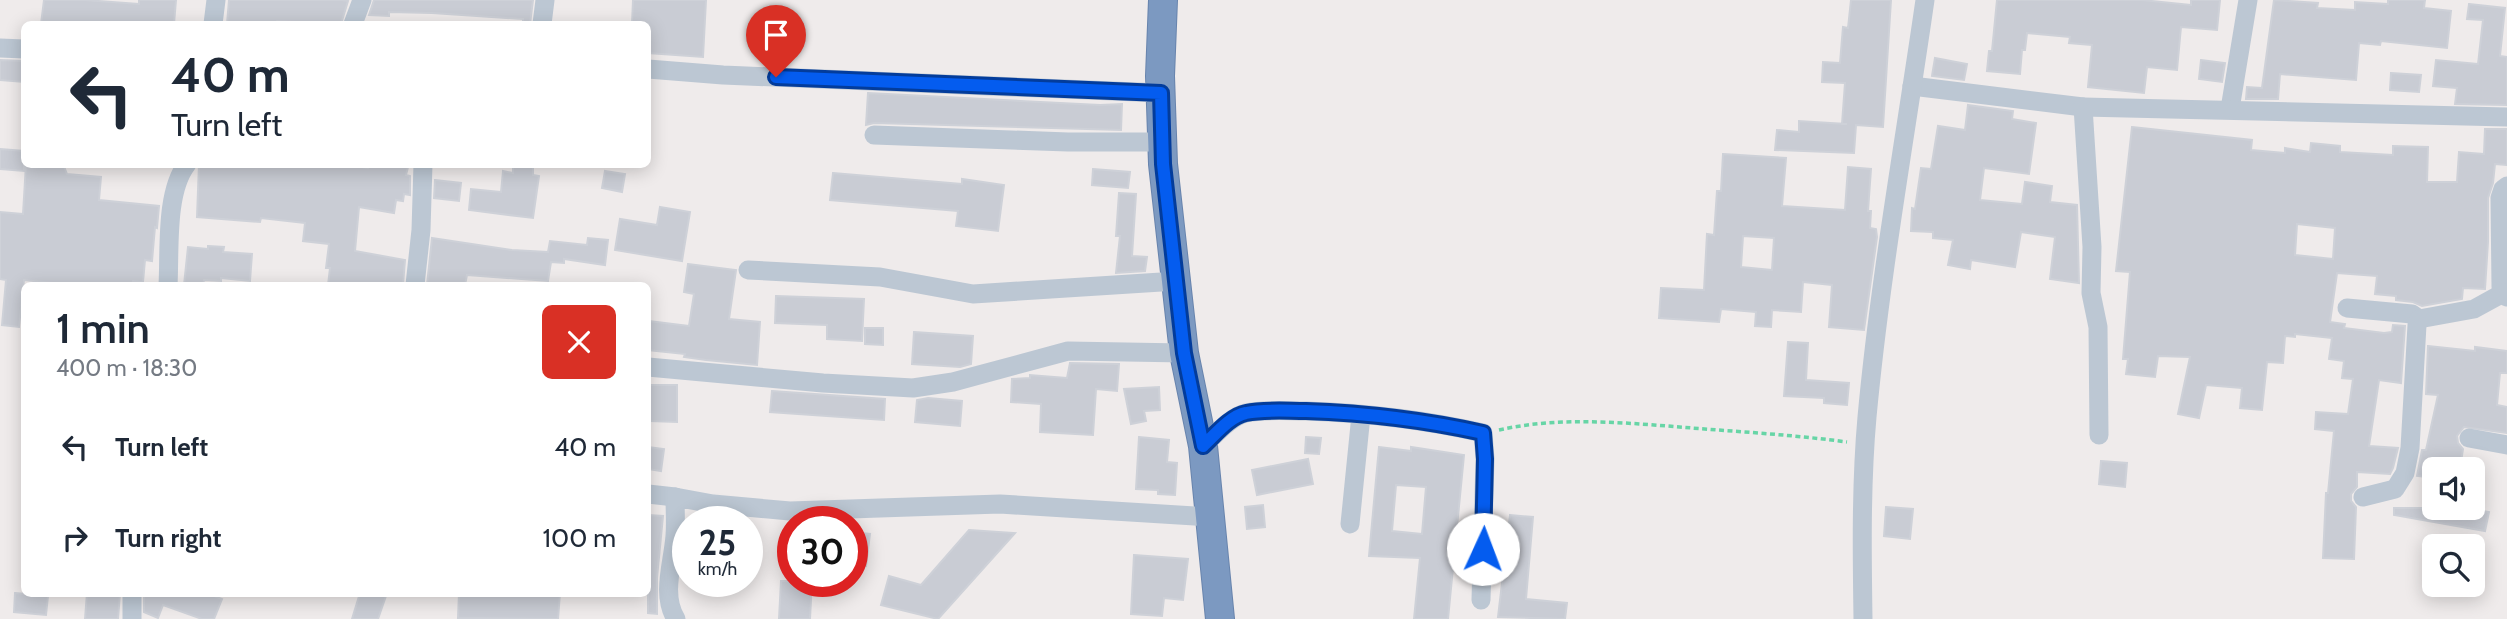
<!DOCTYPE html>
<meta charset="utf-8">
<style>
body{margin:0;font-family:Cabin,sans-serif;background:#f6f6f7;color:#1f2937;height:100vh;display:flex;flex-direction:column;font-size:26px;white-space:nowrap}
*{box-sizing:border-box;margin:0}
p{font-size:23px;color:#747a83}
.icon{flex:none;width:38px;height:38px;fill:none;stroke:currentColor;stroke-width:2;stroke-linecap:round;stroke-linejoin:round}
.map{position:relative;flex:1;overflow:hidden}
.sheet{position:absolute;left:21px;top:282px;width:630px;height:315px;display:flex;flex-direction:column;background:#fff;border-radius:10px;box-shadow:0 4px 18px #0003}
.sheet>*{flex:none}
.top-card{position:absolute;left:21px;top:21px;width:630px;height:147px;border-radius:10px;box-shadow:0 4px 18px #0003;background:#fff;color:#1f2937;overflow:hidden}
.buttons{position:absolute;left:2422px;top:457px;display:grid;gap:14px}
.buttons a{display:grid;place-items:center;width:63px;height:63px;border-radius:10px;background:#fff;box-shadow:0 4px 18px #0003;font-size:35px}
.speed{position:absolute;left:672px;top:506px;display:flex;gap:14px;font-size:35px;font-weight:700;text-align:center}
.speed>*{display:grid;place-content:center;width:91px;height:91px;border-radius:50%;background:#fff;box-shadow:0 4px 18px #0003;line-height:1}
.speed small{font-size:18px;font-weight:400}
.speed .limit{border:10px solid #d22;background:#fff;color:#111}
.pin{position:absolute;display:grid;place-items:center;width:60px;height:60px;color:#fff;margin:-72px -30px;border-radius:50% 50% 50% 0;rotate:-45deg;box-shadow:0 0 7px #0007}
.pin .icon{rotate:45deg}
.me{position:absolute;width:77px;margin:-38px;rotate:2deg;stroke-linejoin:round;filter:drop-shadow(0 0 5px #0008)}
.turn{display:flex;align-items:center;gap:24px;height:147px;padding:0 35px;font-size:32px}
.turn .icon{width:91px;height:91px;stroke-width:2.5}
.turn b{display:block;font-size:49px;line-height:60px}
.round{display:grid;place-items:center;flex:none;width:74px;height:74px;border-radius:10px;background:#f6f6f7}
.summary{display:flex;align-items:center;justify-content:space-between;height:119px;padding:0 35px}
h1{font-size:42px;font-weight:600;line-height:52px}
ul{padding:0;list-style:none}
li{display:flex;align-items:center;gap:21px;height:91px;padding:0 35px}
li div{flex:1}
li b{display:block;font-size:26px}
li em{font-style:normal}
.map>svg:first-child{display:block}
</style>
<div class="map">
<svg width="2507" height="619" viewBox="0 0 2507 619">
<rect width="100%" height="100%" fill="#efebeb"/>
<g fill="#c9ccd4" stroke="#ced1d8" stroke-width="2" fill-rule="evenodd">
<path d="M44,0H85L139,4V0H176L174,24H41Z"/>
<path d="M229,0H342L348,1L341,24L277,21V24H227Z"/>
<path d="M374,0H533L530,24L523,23V19L432,13L389,12V16L369,15Z"/>
<path d="M633,0H706L703,57L648,53V24H632Z"/>
<path d="M1851,0H1891L1883,127L1856,125L1854,153L1775,150L1777,130L1799,132V121L1847,124H1842L1845,83L1822,82L1823,62L1840,63L1843,27L1848,28Z"/>
<path d="M1997,0H2142L2191,5V0H2220L2217,30L2181,27L2177,70L2147,67L2144,93L2088,87L2092,45L2069,43L2070,37L2027,33L2025,50H2022L2020,74L1987,71L1989,51H1992Z"/>
<path d="M2274,0L2318,3L2317,8L2355,10V2L2388,4V0H2425L2424,8L2451,11L2447,48L2381,41L2380,45L2359,43L2356,80L2280,74L2278,99H2246L2247,87L2262,88Z"/>
<path d="M2469,4L2505,8L2500,56L2507,57V105L2455,104L2457,88L2433,86L2436,60L2478,64L2483,20L2467,19Z"/>
<path d="M1935,58L1967,64L1964,80L1932,76Z"/>
<path d="M0,60L24,61V82L0,80Z"/>
<path d="M2201,60L2225,63L2222,82L2199,79Z"/>
<path d="M2391,73L2421,75L2419,92L2390,90Z"/>
<path d="M868,93L1100,105L1122,104L1121,130L874,123L866,125Z"/>
<path d="M1968,105L2013,111L2012,119L2036,123L2029,174L1984,168L1980,200L2022,204L2025,182L2052,186L2050,202L2077,205L2079,283L2050,279L2055,237L2021,232L2015,267L1971,260L1970,269L1948,265L1953,240L1933,238V232L1911,231L1912,208L1915,209L1921,168L1931,169L1938,126L1965,130Z"/>
<path d="M2132,127L2252,140L2251,150L2285,153V148L2310,152L2311,143L2340,146V152L2393,155V146L2428,147L2427,182H2457L2459,152L2484,154L2485,129H2507V165L2495,164L2493,183L2488,198V242L2485,289L2463,288L2462,299L2422,306L2413,302L2396,300V296L2375,294L2377,276L2337,273L2330,322L2345,324L2344,328L2384,333L2392,332L2393,325L2405,326L2401,383L2379,380L2369,446L2398,448L2393,468L2390,474L2357,472V487L2351,494V501L2356,507L2354,559L2323,558L2326,493H2328L2334,431L2315,429L2316,412L2348,414L2353,379L2342,378L2344,361L2329,359L2332,338L2295,334V337L2285,336L2283,363L2267,362L2262,410L2240,408L2242,388L2206,385L2199,418L2178,414L2190,357L2158,356L2155,377L2126,374L2128,359H2123L2130,272L2116,271ZM2297,224L2335,228L2333,259L2295,255Z"/>
<path d="M0,149L24,151V171L0,169Z"/>
<path d="M1723,154L1786,158L1782,206L1845,210L1848,167L1871,169L1868,211H1871L1870,228L1876,229L1877,237L1864,330L1829,327L1832,285L1803,282L1801,312L1772,310L1771,327L1755,326L1756,312L1721,309L1719,322L1659,318L1661,288L1704,290L1707,234L1714,235L1717,191H1721ZM1743,236L1774,238L1772,270L1741,267Z"/>
<path d="M26,164H63L67,174L101,177L99,200L159,206L157,228L155,227L152,261L145,260L143,282L133,281V285H53V283L24,280L19,327L2,325L6,280L0,279V212L23,214Z"/>
<path d="M199,164L349,165L368,168L369,164H392L408,167L406,175L410,176V195L404,194L403,201L396,200L394,213L359,207L355,251L405,260L403,285H328L330,268H326L329,244L303,241L305,223L261,218L260,222L197,217Z"/>
<path d="M513,164H533V175L539,176L533,218L469,210L471,189L501,192L503,171L513,173Z"/>
<path d="M1093,169L1130,172L1128,188L1092,185Z"/>
<path d="M605,171L625,174L622,192L602,188Z"/>
<path d="M833,173L962,184V179L1004,185L998,231L956,226L958,211L830,200Z"/>
<path d="M435,180L461,183L459,201L434,198Z"/>
<path d="M1119,193L1136,194L1132,256L1147,257L1145,271L1116,273L1120,236H1116Z"/>
<path d="M660,207L690,212L682,261L615,250L620,219L657,225Z"/>
<path d="M432,238L512,250L548,252L550,241L587,245L588,238L608,240L605,265L564,259V263L551,262L548,281L467,275L465,285H427Z"/>
<path d="M208,246L224,247L223,252L252,254L250,281L221,278V281L204,280L203,285H184L188,247L208,249Z"/>
<path d="M688,264L736,270L729,319L760,322L757,365L706,360L684,357L685,354L648,350V321L689,326L694,294L684,292Z"/>
<path d="M776,296L864,299L862,341L827,339V325L775,323Z"/>
<path d="M865,328H883V345L865,344Z"/>
<path d="M914,332L973,336L971,364L960,367L912,364Z"/>
<path d="M1788,342L1808,343L1806,380L1849,383L1847,405L1824,403V398L1784,396Z"/>
<path d="M2428,346L2475,351V347L2507,351V373H2500L2497,405L2507,407V433L2464,427L2457,436L2458,443L2463,449L2460,469H2434V478L2417,476L2422,450H2426L2438,395L2426,394Z"/>
<path d="M1070,363L1119,364L1117,391L1096,389L1093,435L1040,432L1041,404L1011,402L1012,379L1030,378V375L1067,378Z"/>
<path d="M650,385H677V422L650,421Z"/>
<path d="M1159,387L1160,410L1144,411L1146,421L1131,424L1124,389Z"/>
<path d="M772,391L885,399L884,420L770,412Z"/>
<path d="M928,398L962,401L960,426L915,422L917,400Z"/>
<path d="M1139,437L1169,440L1167,462L1177,463L1175,495L1158,494V490L1136,489Z"/>
<path d="M1306,437L1321,438L1319,454L1305,453Z"/>
<path d="M648,447L664,449L661,471L648,469Z"/>
<path d="M1379,447L1411,451V447L1464,455L1448,619H1414L1420,558L1369,556ZM1396,485L1426,487L1422,534L1392,531Z"/>
<path d="M1308,459L1313,484L1257,495L1252,470Z"/>
<path d="M2101,461L2127,463L2125,487L2099,484Z"/>
<path d="M1263,505L1265,527L1247,529L1245,507Z"/>
<path d="M1886,507L1913,509L1910,539L1884,536Z"/>
<path d="M2394,508H2466L2489,512L2485,531L2394,515Z"/>
<path d="M648,515L663,516L657,578V614L648,613Z"/>
<path d="M1510,515L1533,517L1526,599L1567,603L1565,619L1498,617Z"/>
<path d="M969,530L1015,533L938,619L881,605L889,576L921,585Z"/>
<path d="M852,532L870,534L866,566L852,564Z"/>
<path d="M1134,555L1188,559L1183,600L1164,598L1162,616L1131,614Z"/>
<path d="M781,581H812L810,619H779Z"/>
<path d="M15,593L48,596L46,615L14,612Z"/>
<path d="M87,593H120L118,619H85Z"/>
<path d="M144,593H206L222,599L214,619H202L163,605L158,618L144,612Z"/>
<path d="M360,593H387L378,619H352Z"/>
<path d="M459,593H560L558,619L458,618Z"/>
</g>
<g fill="none" stroke-linecap="round" stroke-linejoin="round">
<defs>
<path id="highway" d="M1163,0L1160,76L1163,164L1184,353L1203,446L1220,619"/>
</defs>
<use href="#highway" stroke="#6884ad" stroke-width="30"/>
<path stroke="#67d5a6" stroke-width="3.5" stroke-dasharray="5 3.5" stroke-linecap="butt" d="M1499,430C1560,416 1629,423 1692,428C1743,432 1795,435 1847,442"/>
<g stroke="#bcc7d3" stroke-width="19">
<path d="M213,24L216,0"/>
<path d="M353,24L362,0"/>
<path d="M542,24L545,0"/>
<path d="M0,48L24,49"/>
<path d="M648,69L723,75L1161,93"/>
<path d="M1912,86L2083,107"/>
<path d="M2230,109L2248,0"/>
<path d="M874,135L1068,142H1162"/>
<path d="M2507,186L2503,189L2500,198L2501,287L2507,297"/>
<path d="M748,270L880,277L973,294L1177,281"/>
<path d="M168,285C170,251 165,192 187,164"/>
<path d="M415,285L421,230L423,164"/>
<path d="M2347,308L2412,314L2419,319"/>
<path d="M648,367L823,383L913,388L953,382L1068,351L1184,353"/>
<path d="M2099,435L2098,327L2091,293L2092,247L2083,107L2507,117"/>
<path d="M2469,438L2507,445"/>
<path d="M1203,446C1215,435 1230,417 1246,413C1265,409 1286,411 1306,411C1365,413 1426,420 1483,433L1485,459L1481,600"/>
<path d="M648,494L675,497"/>
<path d="M2363,497L2395,489L2405,473L2410,448L2417,325L2419,319L2474,309L2503,293"/>
<path d="M1350,524L1361,415"/>
<path d="M132,619V593"/>
<path d="M676,619C661,595 673,563 675,536C676,523 675,510 675,497L713,504L790,511L1000,504L1211,517"/>
<path d="M1863,619C1862,552 1861,484 1867,417C1880,277 1905,139 1925,0"/>
</g>
<use href="#highway" stroke="#7c99c1" stroke-width="28"/>
</g>
<g fill="none" stroke-linecap="round" stroke-linejoin="round">
<defs>
<path id="route" d="M776,77L1161,93L1163,164L1184,353L1203,446C1215,435 1230,416 1246,413C1265,409 1286,411 1306,411C1365,413 1425,420 1483,433L1485,459L1483,549"/>
</defs>
<use href="#route" stroke="#033c9b" stroke-width="18"/>
<use href="#route" stroke="#045cef" stroke-width="12"/>
</g>
</svg>
<div class="buttons">
<a><svg class="icon" aria-label="sound" viewBox="0 0 24 24"><path d="M4 9h4l5-4v14l-5-4H4zM17 9q2 3 0 6"/></svg></a>
<a><svg class="icon" aria-label="search" viewBox="0 0 24 24"><circle cx="10" cy="10" r="6"/><path d="M15 15l6 6"/></svg></a>
</div>
<div class="speed"><div>25<small>km/h</small></div><div class="limit">30</div></div>
<div class="pin" style="left:776px;top:77px;background:#d93025"><svg class="icon" aria-label="arrive" viewBox="0 0 24 24"><path d="M6 21V4h12l-3 4 3 4H6"/></svg></div>
<svg class="me" style="left:1483px;top:549px" viewBox="-20 -20 40 40"><circle r="19" fill="#fff"/><path d="M0-13L10 11 0 6-10 11z" fill="#045cef"/></svg>
<div class="top-card">
<div class="turn"><svg class="icon" aria-label="left" viewBox="0 0 24 24"><path d="M17 20v-9H6M10 6l-5 5 5 5"/></svg><div><b>40 m</b>Turn left</div></div>
</div>
<section class="sheet">
<div class="summary"><div><h1>1 min</h1><p>400 m · 18:30</p></div><a class="round" style="background:#d93025;color:#fff"><svg class="icon" aria-label="close" viewBox="0 0 24 24"><path d="M6 6l12 12M18 6L6 18"/></svg></a></div>
<ul>
<li><svg class="icon" aria-label="left" viewBox="0 0 24 24"><path d="M17 20v-9H6M10 6l-5 5 5 5"/></svg><div><b>Turn left</b></div><em>40 m</em></li>
<li><svg class="icon" aria-label="right" viewBox="0 0 24 24"><path d="M7 20v-9h11M14 6l5 5-5 5"/></svg><div><b>Turn right</b></div><em>100 m</em></li>
</ul>
</section>
</div>
